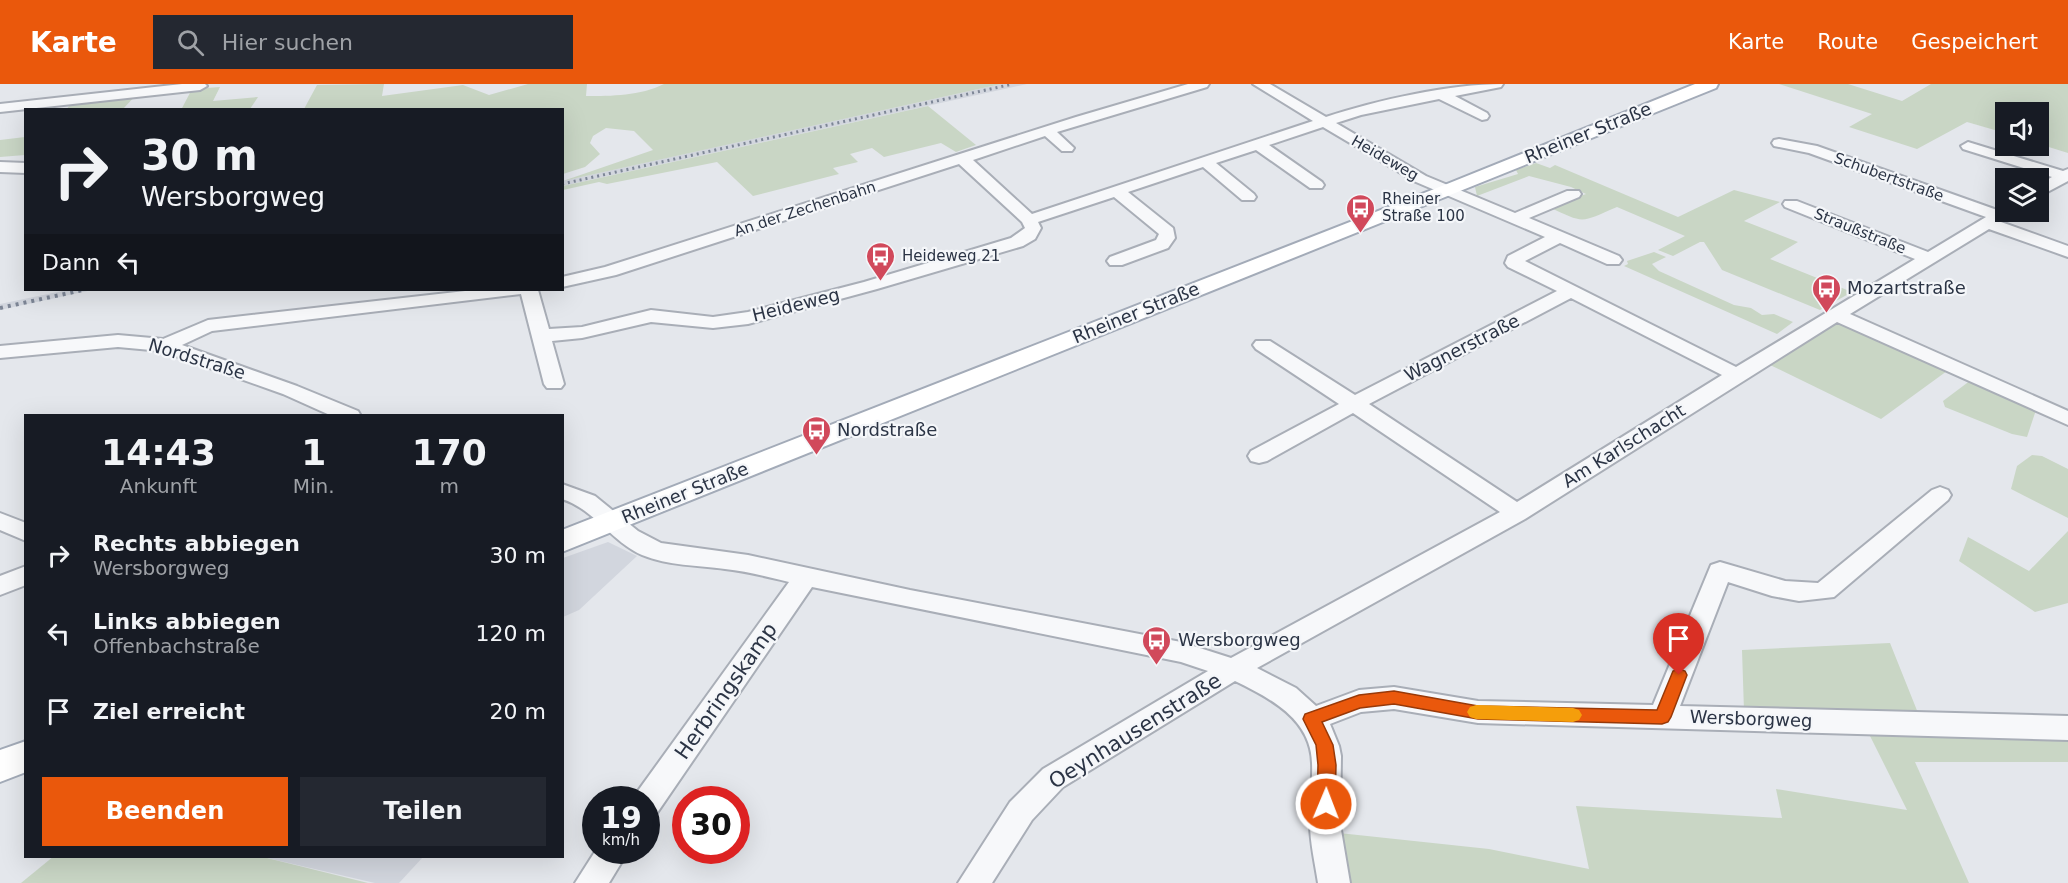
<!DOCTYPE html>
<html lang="de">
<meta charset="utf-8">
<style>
body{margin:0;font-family:"DejaVu Sans",sans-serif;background:#242831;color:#f1f3f6;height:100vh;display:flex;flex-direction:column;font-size:22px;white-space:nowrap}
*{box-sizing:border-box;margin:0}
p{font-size:20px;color:#9ea1a6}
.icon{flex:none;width:33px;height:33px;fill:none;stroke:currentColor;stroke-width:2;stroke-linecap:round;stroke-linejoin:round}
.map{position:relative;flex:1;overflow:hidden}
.sheet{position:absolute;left:24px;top:330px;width:540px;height:444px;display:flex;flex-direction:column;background:#171b24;border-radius:0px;box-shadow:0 6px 24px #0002}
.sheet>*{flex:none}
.top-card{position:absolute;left:24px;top:24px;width:540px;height:183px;border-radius:0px;box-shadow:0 6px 24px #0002;background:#171b24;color:#f1f3f6;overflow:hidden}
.tools{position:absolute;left:1995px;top:18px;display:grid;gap:12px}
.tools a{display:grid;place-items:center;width:54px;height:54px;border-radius:0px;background:#171b24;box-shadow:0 6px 24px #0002;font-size:30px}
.speed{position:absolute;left:582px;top:702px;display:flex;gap:12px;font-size:30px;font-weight:700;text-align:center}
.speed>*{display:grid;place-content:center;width:78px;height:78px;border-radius:50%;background:#171b24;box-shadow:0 6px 24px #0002;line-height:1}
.speed small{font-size:15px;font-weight:400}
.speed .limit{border:9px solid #d22;background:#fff;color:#111}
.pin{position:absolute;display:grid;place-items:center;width:51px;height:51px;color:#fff;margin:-62px -26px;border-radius:50% 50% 50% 0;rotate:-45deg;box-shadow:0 0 6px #0007}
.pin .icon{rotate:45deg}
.me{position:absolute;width:66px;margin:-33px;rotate:1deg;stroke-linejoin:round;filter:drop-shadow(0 0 4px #0008)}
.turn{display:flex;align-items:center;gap:21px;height:126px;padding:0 18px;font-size:27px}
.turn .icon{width:78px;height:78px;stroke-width:2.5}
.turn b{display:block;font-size:42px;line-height:51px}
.then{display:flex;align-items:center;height:57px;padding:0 18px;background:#0003;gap:12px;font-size:22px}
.eta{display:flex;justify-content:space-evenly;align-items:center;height:102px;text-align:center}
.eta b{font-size:36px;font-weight:600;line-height:42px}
.primary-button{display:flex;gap:12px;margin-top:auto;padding:12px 18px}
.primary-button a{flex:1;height:69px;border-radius:0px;background:#ea580c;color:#fff;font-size:24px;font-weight:600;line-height:69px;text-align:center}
.primary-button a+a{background:#242831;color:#f1f3f6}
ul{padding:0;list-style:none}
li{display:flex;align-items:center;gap:18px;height:78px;padding:0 18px}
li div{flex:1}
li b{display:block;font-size:22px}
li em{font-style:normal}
header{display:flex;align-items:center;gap:36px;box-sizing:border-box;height:84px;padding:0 30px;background:#ea580c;color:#fff}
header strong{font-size:28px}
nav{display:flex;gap:33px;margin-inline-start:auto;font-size:21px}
.search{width:420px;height:54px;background:#242831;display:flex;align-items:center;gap:15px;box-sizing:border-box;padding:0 21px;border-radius:0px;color:#9ea1a6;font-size:22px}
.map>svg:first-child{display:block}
</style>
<header>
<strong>Karte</strong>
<div class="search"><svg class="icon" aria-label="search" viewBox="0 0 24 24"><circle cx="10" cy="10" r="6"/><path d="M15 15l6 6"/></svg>Hier suchen</div>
<nav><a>Karte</a><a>Route</a><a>Gespeichert</a></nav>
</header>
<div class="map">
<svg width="2068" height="799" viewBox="0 0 2068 799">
<rect width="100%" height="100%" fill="#e4e7ec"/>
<g fill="#d2d6de">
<path d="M1001,0H1027L563,102L562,97Z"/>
<path d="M67,206H92L0,226V220Z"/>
<path d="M608,458L637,472L579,526L563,533V474Z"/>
<path d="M263,773H423L399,799H375Z"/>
</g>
<g fill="#c9d6c5">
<path d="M384,0L382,12L463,1L489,11L528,0H587L586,12C612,12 640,12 664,0H1001L563,97L653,66L634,47L606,44L593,52L590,59L600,70L585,83L563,90L562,26L304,25L317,1Z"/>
<path d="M1779,0H1848L1902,17L1931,0H2068V69L2039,60L2038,28H2006L2005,49L1967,38L1917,65L1849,43L1872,30Z"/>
<path d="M220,3L213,17L258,13L250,25L181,26L192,5Z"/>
<path d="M136,11L123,25L66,26L72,18Z"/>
<path d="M928,22L976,61L956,68L941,59L884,73L872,64L850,70L858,78L833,84L839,90L753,112L717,78L607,100L599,98L563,106V102Z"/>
<path d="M25,53V71L0,73V56Z"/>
<path d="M1536,79L1550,84L1555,81L1678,133L1734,106L1780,118L1744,137L1798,158L1770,175L1852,208L1820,226L1722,186L1704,158H1700L1673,172L1658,166L1685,152L1617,123C1580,139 1585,140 1549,123L1586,110L1571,103L1529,92L1477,112L1475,103L1518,90L1516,86Z"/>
<path d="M1654,168L1666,173L1652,180L1659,187L1734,221L1751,224L1762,231L1774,230L1793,238L1777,250L1624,182L1628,180L1627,177Z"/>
<path d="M1839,237L1947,287L1881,335L1768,280Z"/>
<path d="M1971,296L2036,326L2027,353L2012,350L1945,323L1943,317Z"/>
<path d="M2032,371L2042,372L2068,385V434L2011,405L2017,382Z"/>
<path d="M2068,447V519L2035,528L1959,477L1968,453L2029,487Z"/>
<path d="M1890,559L1918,629L2068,655V678H1915L1969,799H1347L1339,749L1489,765L1589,785L1576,722L1782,734L1776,705L1907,726L1869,650L1744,627L1742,566Z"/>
<path d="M54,772L263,773L368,799H21Z"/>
</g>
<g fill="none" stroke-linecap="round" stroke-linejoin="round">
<defs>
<g id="minor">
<path d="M182,0H205L207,2L200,6L0,28V20Z"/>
<path d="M1188,0H1209L1207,3L1057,48L1074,64L1072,67H1062L1045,52L973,76L1032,130L1313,37L1253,0H1270L1326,33C1377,16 1450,0 1503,0L1501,3L1455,12L1487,29L1489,32L1487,35L1482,36L1439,15L1361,31L1336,39L1426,92L1515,129L1567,107H1579L1581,110L1579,113L1529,134L1619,172L1622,176L1619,180H1607L1560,159L1525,177L1736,283L1915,175L1785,123L1783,120L1785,117H1797L1928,168L1986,133L1809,69L1774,62L1772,59L1774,56L1779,55L1817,62L1997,126L2006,123V128H2014L2001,138L2068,162V173L1989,145L1850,230L2068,327V341L1837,238L1525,435L1257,584L1296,604L1316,622L1359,606L1394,603L1478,617L1653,621L1711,481L1720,478L1785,497L1818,499L1932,406L1940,403L1948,406L1951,411L1948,416L1834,513L1799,517L1772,512L1728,498L1680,622L2068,632V656L1478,639L1394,625L1361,628L1330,640L1339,662L1341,672L1340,740L1350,799H1318C1315,779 1310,759 1310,739C1309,719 1313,699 1312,679C1311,635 1270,614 1235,597L1063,703L1032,736L992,799H958L1010,718L1043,685L1208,587L1181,578L812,503L657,729L646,733V716H633L635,711L789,498C768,493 746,487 725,485C698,481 668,482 642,471C612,458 594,425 562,415V400L595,412L638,447L661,459L748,471L910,506L1181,558L1231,574L1500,428L1353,329L1267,377L1259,379L1251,377L1248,372L1251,367L1339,320L1256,265L1253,261L1256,257H1270L1355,311L1557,207L1508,183L1505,179L1508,172L1545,153L1416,98L1323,43L1269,61L1322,98L1324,101L1322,104H1310L1256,66L1216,79L1254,110L1256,113L1254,116H1242L1203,83L1128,108L1173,144L1175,154L1168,164L1122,181H1110L1107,177L1110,173L1156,156L1159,150L1114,113L1038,138L1041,144L1035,155L1023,162L877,205L748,240L713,244L651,238L582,254L552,257L564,300L561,304H547L544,300L521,210L212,247L182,261L297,302L358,327L361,332H332L283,310L162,267L118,263L0,274V262L118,251L163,255L208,236L474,206H538L549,245L582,243L651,226L713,233L748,228L864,198L1011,154L1025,144L1022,138L959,80L616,191L562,203V193L605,183L1076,33ZM1571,214L1722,291L1517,418L1369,320Z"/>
<path d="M1968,58L2063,87L2068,85V97L2038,113V101L2052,93L1963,65L1961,62Z"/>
<path d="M0,78L26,79V89L0,88Z"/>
<path d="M0,429L26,439V457L0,446Z"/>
<path d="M26,482V501L0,511V492Z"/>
<path d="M596,766H629L609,799H575Z"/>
</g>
<g id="major">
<path d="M1695,0H1718L1716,4L562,468V446L1442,102Z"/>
<path d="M26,657V688L0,698V666Z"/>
</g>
</defs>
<use href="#minor" stroke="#a9aeb7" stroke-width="4"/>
<use href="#major" stroke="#a3abb8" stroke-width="4"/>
<use href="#minor" fill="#f7f8fa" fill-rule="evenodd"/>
<use href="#major" fill="#fff" fill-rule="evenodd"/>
<path stroke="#7d8696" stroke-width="3" stroke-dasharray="2 4" stroke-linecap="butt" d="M562,100L1013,0"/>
<path stroke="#7d8696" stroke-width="4" stroke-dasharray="3 5" stroke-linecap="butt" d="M0,224L83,206"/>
</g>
<path fill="#ea580c" stroke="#983908" stroke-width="1.5" d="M1679,585L1685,587L1687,591L1671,633L1668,638L1662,640L1478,635L1394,620L1360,624L1322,638L1333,661L1336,681L1335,720L1332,726L1326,728L1319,726L1317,720L1318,681L1316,661L1303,635L1305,630L1359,611L1394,607L1478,622L1657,626L1673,587Z"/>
<path fill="#f59e0b" d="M1476,621L1573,624L1579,626L1582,631L1579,636L1573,638L1476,635L1470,633L1467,628L1470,623Z"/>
<defs>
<symbol id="bus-pin" viewBox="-11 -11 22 30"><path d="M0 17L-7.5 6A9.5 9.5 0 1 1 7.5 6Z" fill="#d1495b" stroke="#f4f6f9"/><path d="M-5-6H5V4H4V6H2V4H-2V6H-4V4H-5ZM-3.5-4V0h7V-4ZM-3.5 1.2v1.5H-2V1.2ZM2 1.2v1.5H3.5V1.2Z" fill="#fff"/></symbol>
</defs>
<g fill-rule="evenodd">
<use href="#bus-pin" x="1344" y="108" width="33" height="45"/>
<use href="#bus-pin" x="864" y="156" width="33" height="45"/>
<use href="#bus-pin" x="1810" y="188" width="33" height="45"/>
<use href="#bus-pin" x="800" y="330" width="33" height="45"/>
<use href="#bus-pin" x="1140" y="540" width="33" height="45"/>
</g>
<g text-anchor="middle" stroke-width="4.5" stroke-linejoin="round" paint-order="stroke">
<g font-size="15" fill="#2b3445" stroke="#f4f6f9">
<text transform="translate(1385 74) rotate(30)" y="5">Heideweg</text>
<text transform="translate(1889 93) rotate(20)" y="5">Schubertstraße</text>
<text transform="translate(805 125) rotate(-18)" y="5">An der Zechenbahn</text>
<text transform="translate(1860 147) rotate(22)" y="5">Straußstraße</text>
</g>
<g font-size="15" fill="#2b3445" stroke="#f4f6f9" text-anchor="start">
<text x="1382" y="120">Rheiner<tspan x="1382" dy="17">Straße 100</tspan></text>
<text x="902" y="177">Heideweg 21</text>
</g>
<g font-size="18" fill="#2b3445" stroke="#f4f6f9">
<text transform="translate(1588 49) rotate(-22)" y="6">Rheiner Straße</text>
<text transform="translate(796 221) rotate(-14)" y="6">Heideweg</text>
<text transform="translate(1136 229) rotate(-22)" y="6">Rheiner Straße</text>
<text transform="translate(1462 264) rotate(-27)" y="6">Wagnerstraße</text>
<text transform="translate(197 275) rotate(17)" y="6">Nordstraße</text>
<text transform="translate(1624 362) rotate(-32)" y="6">Am Karlschacht</text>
<text transform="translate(685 409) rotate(-22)" y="6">Rheiner Straße</text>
<text transform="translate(1751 635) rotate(2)" y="6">Wersborgweg</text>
</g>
<g font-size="18" fill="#2b3445" stroke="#f4f6f9" text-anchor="start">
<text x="1847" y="210">Mozartstraße</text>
<text x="837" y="352">Nordstraße</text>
<text x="1178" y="562">Wersborgweg</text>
</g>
<g font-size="21" fill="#2b3445" stroke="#f4f6f9">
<text transform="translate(726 607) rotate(-55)" y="7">Herbringskamp</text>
<text transform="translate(1135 647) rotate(-32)" y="7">Oeynhausenstraße</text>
</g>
</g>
</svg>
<div class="tools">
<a><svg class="icon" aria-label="sound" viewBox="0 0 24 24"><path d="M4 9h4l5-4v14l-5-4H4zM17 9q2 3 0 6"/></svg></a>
<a><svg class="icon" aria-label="layers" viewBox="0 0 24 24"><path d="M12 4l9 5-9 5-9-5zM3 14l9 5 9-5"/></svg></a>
</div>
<div class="speed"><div>19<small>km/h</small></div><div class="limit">30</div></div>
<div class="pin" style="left:1679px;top:591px;background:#d93025"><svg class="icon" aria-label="arrive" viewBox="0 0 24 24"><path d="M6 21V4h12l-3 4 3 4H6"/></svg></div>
<svg class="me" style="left:1326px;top:720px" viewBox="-20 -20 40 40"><circle r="17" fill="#ea580c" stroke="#fff" stroke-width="3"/><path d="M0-11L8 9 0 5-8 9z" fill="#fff"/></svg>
<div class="top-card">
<div class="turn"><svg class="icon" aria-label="right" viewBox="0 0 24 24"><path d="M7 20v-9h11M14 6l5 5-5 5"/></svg><div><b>30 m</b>Wersborgweg</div></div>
<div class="then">Dann<svg class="icon" aria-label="left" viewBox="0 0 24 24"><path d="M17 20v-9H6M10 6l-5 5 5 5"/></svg></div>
</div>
<section class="sheet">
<div class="eta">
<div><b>14:43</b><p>Ankunft</p></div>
<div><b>1</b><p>Min.</p></div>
<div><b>170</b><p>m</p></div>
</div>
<ul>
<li><svg class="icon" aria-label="right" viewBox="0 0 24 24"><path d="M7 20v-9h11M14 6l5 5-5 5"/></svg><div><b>Rechts abbiegen</b><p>Wersborgweg</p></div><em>30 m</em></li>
<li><svg class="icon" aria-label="left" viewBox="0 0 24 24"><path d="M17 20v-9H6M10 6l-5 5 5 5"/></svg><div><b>Links abbiegen</b><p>Offenbachstraße</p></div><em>120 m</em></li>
<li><svg class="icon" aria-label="arrive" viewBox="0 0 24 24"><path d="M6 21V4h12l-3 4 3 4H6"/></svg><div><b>Ziel erreicht</b></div><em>20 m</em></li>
</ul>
<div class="primary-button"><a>Beenden</a><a>Teilen</a></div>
</section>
</div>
